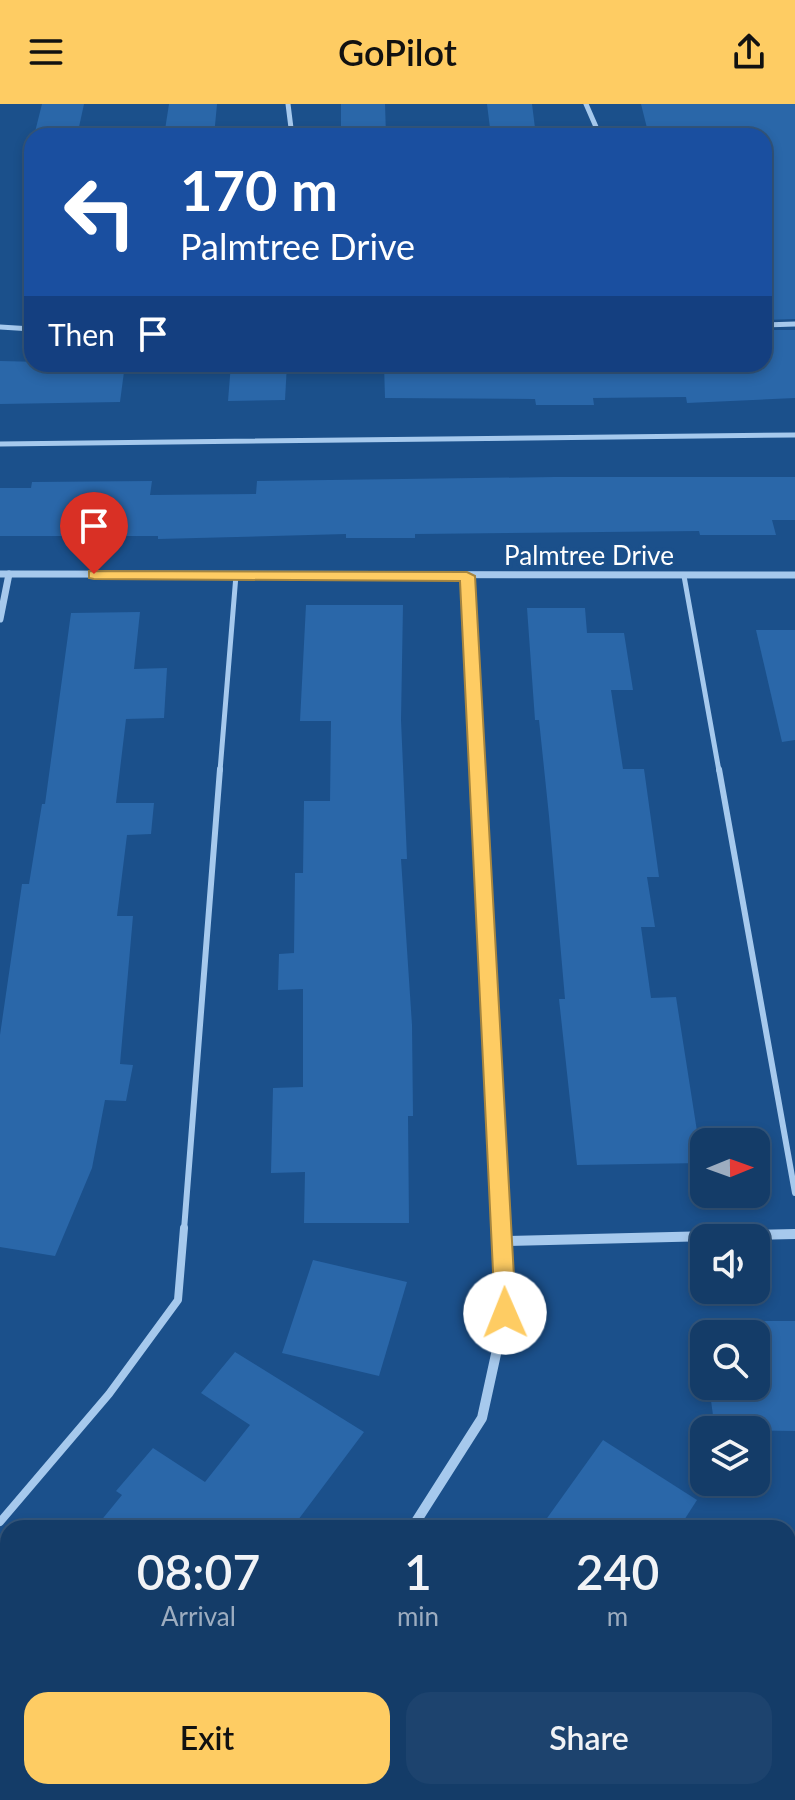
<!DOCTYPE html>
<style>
body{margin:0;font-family:Lato,sans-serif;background:#1d436e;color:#f1f3f6;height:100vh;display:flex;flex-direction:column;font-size:30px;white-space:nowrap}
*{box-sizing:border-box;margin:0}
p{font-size:26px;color:#9dadc0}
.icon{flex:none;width:44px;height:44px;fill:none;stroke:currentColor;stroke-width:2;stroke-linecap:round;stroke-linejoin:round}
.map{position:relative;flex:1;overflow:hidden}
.details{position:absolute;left:0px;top:1416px;width:796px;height:280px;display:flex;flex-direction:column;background:#143c68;border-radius:24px 24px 0 0;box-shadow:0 4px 12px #0003,0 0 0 2px #33567c}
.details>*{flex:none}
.top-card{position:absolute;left:24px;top:24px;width:748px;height:244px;border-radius:24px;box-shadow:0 4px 12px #0003,0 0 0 2px #33567c;background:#1a4fa0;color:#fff;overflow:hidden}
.needle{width:52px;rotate:89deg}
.buttons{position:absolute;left:690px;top:1024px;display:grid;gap:16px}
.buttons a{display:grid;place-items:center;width:80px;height:80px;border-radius:16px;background:#143c68;box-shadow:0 4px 12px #0003,0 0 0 2px #33567c;font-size:40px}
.pin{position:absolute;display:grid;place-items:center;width:68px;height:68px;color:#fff;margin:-82px -34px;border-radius:50% 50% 50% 0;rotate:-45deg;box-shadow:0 0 8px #0007}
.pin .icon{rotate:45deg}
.me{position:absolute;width:88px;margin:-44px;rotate:359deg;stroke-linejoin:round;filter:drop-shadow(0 0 6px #0008)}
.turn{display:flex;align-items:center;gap:28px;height:168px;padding:0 24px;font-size:36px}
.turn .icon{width:104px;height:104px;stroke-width:2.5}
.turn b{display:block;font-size:56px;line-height:68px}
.then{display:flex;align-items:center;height:76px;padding:0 24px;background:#0003;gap:16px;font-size:30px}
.eta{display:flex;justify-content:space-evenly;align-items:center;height:136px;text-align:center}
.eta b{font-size:48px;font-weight:600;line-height:56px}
.action{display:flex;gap:16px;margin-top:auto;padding:16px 24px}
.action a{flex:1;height:92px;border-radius:24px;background:#fecc63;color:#111;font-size:32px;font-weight:600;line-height:92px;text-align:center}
.action a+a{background:#1d436e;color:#f1f3f6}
header{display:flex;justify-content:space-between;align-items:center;height:104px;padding:0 24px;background:#fecc63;color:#111;font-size:36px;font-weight:600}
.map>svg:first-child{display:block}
</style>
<header><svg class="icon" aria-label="menu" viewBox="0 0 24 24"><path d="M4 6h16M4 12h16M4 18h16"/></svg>GoPilot<svg class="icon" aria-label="share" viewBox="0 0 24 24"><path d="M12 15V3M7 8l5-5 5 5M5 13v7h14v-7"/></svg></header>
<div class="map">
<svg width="795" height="1696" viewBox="0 0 795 1696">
<rect width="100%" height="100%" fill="#1b508b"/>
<g fill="#2a67a9">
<path d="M42,0H84L77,32H34Z"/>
<path d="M169,0H217L214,32H164Z"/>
<path d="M341,0H385L386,32H341Z"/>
<path d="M487,0H532L536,32H491Z"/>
<path d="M641,0H795V215L764,216V32H649Z"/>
<path d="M764,226H795V294L687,299L686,293L593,294L594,301H536L535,295L385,294L384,260H764Z"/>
<path d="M0,257L125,260L120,298L0,300Z"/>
<path d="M231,260H287L285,296L228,297Z"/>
<path d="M555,373H795V416H772L776,431H700L699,427L415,430V434H346V430L158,435V432H0V384H31L32,378L152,377L150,391L256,390L257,377Z"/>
<path d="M306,501H403L401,616L407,755H401L412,921L413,1012H408L409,1119H304L305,1068L271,1069L273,984L303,983V885L278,886L279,850L294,849L295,769H303L304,697H330L331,617H300Z"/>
<path d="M527,504H585L587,529H624L633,586H611L623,665H644L659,773H647L655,823H641L651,894L676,893L702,1059L577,1061L559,895H565L549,712L539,616H535Z"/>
<path d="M140,508L134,565L167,564L164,614L126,615L116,699H154L151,730L127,731L117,812H133L120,960L133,961L126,997L105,996L92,1064L55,1152L0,1143V931L22,780H29L42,700H45L71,509Z"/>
<path d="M756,526H795V636L782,638Z"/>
<path d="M313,1156L407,1178L379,1272L282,1249Z"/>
<path d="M702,1217H795V1327L715,1326L709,1282H756V1230H704V1237Z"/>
<path d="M235,1248L364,1328L292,1424H95L122,1391L116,1387L153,1344L205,1378L250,1321L201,1289Z"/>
<path d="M603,1336L697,1396L679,1424H540Z"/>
</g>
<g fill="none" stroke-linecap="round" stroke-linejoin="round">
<g stroke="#a6c9ed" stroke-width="5">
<path d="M0,340L795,331"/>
<path d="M684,472L719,667"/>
<path d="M220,667L236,471"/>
</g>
<g stroke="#a6c9ed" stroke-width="6">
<path d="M719,665L795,1089"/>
<path d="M184,1126L220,665"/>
</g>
<g stroke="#a6c9ed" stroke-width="8">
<path d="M0,1418L109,1290L178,1196L184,1124"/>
<path d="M788,1531L795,1523"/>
<path d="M681,1696L686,1688"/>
</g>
<g stroke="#a6c9ed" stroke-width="5">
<path d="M288,0L292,32"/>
<path d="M586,0L600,32"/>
<path d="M764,221L795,220"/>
<path d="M0,223L32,225"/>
</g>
<g stroke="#a6c9ed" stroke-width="7">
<path d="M0,470L795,471"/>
<path d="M467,472L477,667"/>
<path d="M0,515L9,470"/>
</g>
<path stroke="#a6c9ed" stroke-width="8" d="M477,665L501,1126"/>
<g stroke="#a6c9ed" stroke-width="10">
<path d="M504,1137L795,1130"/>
<path d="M412,1424L482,1314L505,1209L501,1124"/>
<path d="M0,1508L8,1514"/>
<path d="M0,1661L8,1668"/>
<path d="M30,1688L39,1696"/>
<path d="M230,1688L239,1696"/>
<path d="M205,1696L211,1688"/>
</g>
</g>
<path fill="#fecc63" stroke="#a58540" stroke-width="2" d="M89,467L467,468L475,472L516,1209L513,1215H498L495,1209L460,477L94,475L89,474Z"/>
<g text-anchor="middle" stroke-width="8" stroke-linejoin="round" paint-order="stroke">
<g font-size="26" fill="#fff" stroke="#1b508b">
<text x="589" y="461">Palmtree Drive</text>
</g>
</g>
</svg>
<div class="buttons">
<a><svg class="needle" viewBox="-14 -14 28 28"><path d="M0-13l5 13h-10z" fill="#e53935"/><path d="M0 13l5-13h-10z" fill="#9dadc0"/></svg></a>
<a><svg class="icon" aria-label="sound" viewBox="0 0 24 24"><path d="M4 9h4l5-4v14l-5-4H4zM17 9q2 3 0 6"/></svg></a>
<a><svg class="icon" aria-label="search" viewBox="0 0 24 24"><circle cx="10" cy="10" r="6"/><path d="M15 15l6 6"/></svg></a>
<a><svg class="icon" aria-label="layers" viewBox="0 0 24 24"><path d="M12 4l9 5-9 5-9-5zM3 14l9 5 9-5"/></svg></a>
</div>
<div class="pin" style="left:94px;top:470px;background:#d93025"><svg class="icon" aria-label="arrive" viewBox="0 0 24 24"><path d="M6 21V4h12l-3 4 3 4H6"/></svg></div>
<svg class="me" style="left:505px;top:1209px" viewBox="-20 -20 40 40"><circle r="19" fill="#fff"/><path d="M0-13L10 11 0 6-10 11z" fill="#fecc63"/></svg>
<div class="top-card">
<div class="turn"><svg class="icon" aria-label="left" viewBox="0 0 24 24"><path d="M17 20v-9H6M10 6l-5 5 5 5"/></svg><div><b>170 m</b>Palmtree Drive</div></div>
<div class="then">Then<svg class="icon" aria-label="arrive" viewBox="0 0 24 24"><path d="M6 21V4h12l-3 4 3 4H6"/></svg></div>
</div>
<section class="details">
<div class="eta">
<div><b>08:07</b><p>Arrival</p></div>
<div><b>1</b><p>min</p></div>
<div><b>240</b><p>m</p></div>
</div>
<div class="action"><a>Exit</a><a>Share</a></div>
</section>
</div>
